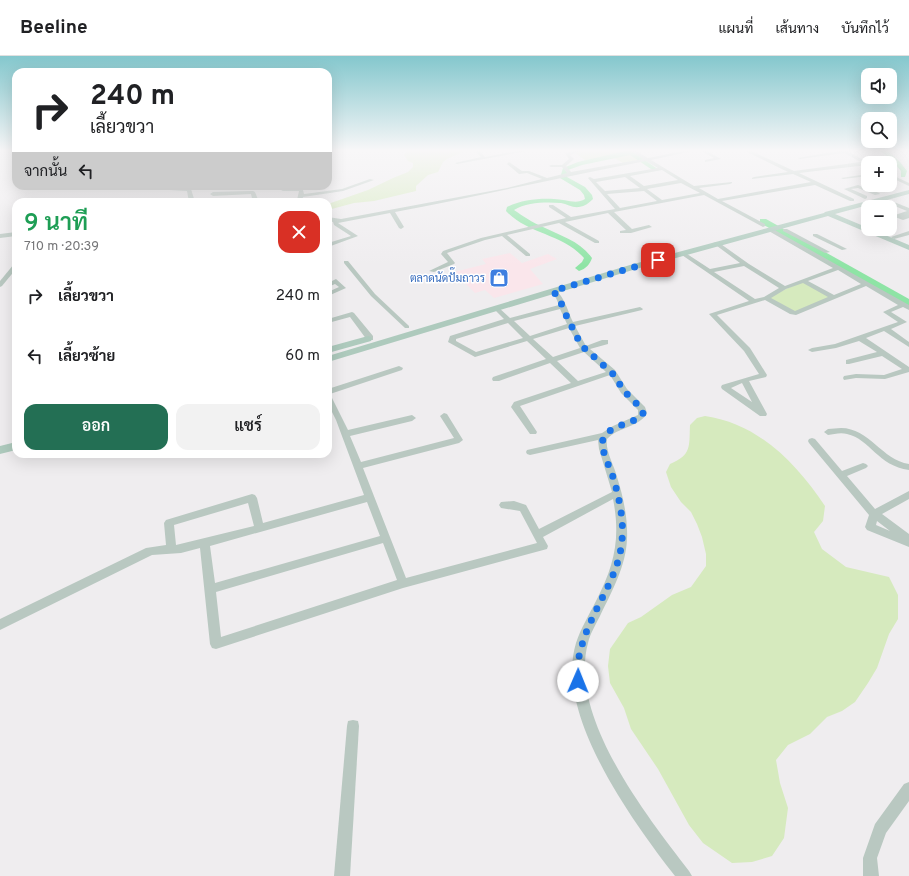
<!DOCTYPE html>
<html lang="th">
<meta charset="utf-8">
<style>
body{margin:0;font-family:Overpass,Sarabun,sans-serif;background:#f2f2f2;color:#202124;height:100vh;display:flex;flex-direction:column;font-size:15px;white-space:nowrap}
*{box-sizing:border-box;margin:0}
p{font-size:13px;color:#757577}
.icon{flex:none;width:22px;height:22px;fill:none;stroke:currentColor;stroke-width:2;stroke-linecap:round;stroke-linejoin:round}
.map{position:relative;flex:1;overflow:hidden}
.sheet{position:absolute;left:12px;top:142px;width:320px;height:260px;display:flex;flex-direction:column;background:#fff;border-radius:12px;box-shadow:0 4px 16px #0002}
.sheet>*{flex:none}
.guide{position:absolute;left:12px;top:12px;width:320px;height:122px;border-radius:12px;box-shadow:0 4px 16px #0002;background:#fff;color:#202124;overflow:hidden}
.fabs{position:absolute;left:861px;top:12px;display:grid;gap:8px}
.fabs a{display:grid;place-items:center;width:36px;height:36px;border-radius:8px;background:#fff;box-shadow:0 4px 16px #0002;font-size:20px}
.pin{position:absolute;display:grid;place-items:center;width:34px;height:34px;color:#fff;margin:-17px;border-radius:8px;box-shadow:0 2px 6px #0006}
.me{position:absolute;width:44px;margin:-22px;rotate:1deg;stroke-linejoin:round;filter:drop-shadow(0 0 3px #0008)}
.turn{display:flex;align-items:center;gap:14px;height:84px;padding:0 12px;font-size:18px}
.turn .icon{width:52px;height:52px;stroke-width:2.5}
.turn b{display:block;font-size:28px;line-height:34px}
.then{display:flex;align-items:center;height:38px;padding:0 12px;background:#0003;gap:8px;font-size:15px}
.round{display:grid;place-items:center;flex:none;width:42px;height:42px;border-radius:12px;background:#f2f2f2}
.overview{display:flex;align-items:center;justify-content:space-between;height:68px;padding:0 12px}
h1{font-size:24px;font-weight:600;line-height:30px;color:#1e9e55}
.cta{display:flex;gap:8px;margin-top:auto;padding:8px 12px}
.cta a{flex:1;height:46px;border-radius:12px;background:#236f54;color:#fff;font-size:16px;font-weight:600;line-height:46px;text-align:center}
.cta a+a{background:#f2f2f2;color:#202124}
ul{padding:0;list-style:none}
li{display:flex;align-items:center;gap:12px;height:60px;padding:0 12px}
li div{flex:1}
li b{display:block;font-size:15px}
li em{font-style:normal}
header{display:flex;align-items:center;gap:24px;box-sizing:border-box;height:56px;padding:0 20px;background:#fff;border-bottom:1px solid #e0e0e0}
header strong{font-size:19px}
nav{display:flex;gap:22px;margin-inline-start:auto;font-size:14px}
.map>svg:first-child{display:block}
</style>
<header>
<strong>Beeline</strong>
<nav><a>แผนที่</a><a>เส้นทาง</a><a>บันทึกไว้</a></nav>
</header>
<div class="map">
<svg width="909" height="820" viewBox="0 0 909 820">
<rect width="100%" height="100%" fill="#efedef"/>
<path fill="#fae6eb" d="M510,197L522,207L548,198L557,203L530,213L543,228L494,242L485,234L475,237L454,216L486,208L482,203Z"/>
<g fill="#d6eabe">
<path d="M406,95H465L447,103L443,106L438,116L428,119L416,130V135L374,145L354,147L328,154V148L368,134L393,122L408,116L413,111V107L408,105L404,99Z"/>
<path d="M579,95H633L648,104L625,108L614,102L588,106L575,97Z"/>
<path d="M803,225L834,242L796,257L767,242Z"/>
<path d="M705,360C759,368 796,407 825,450L823,465L814,476L822,493L846,511L889,521L898,539V563L889,578L877,612L868,627L855,646L842,655L827,661L810,678L788,689L776,704L780,727L788,752L784,782L772,800L752,806L732,807L703,787L689,769L658,713L631,673L624,652L610,627L608,610L610,593L628,567L641,561L672,539L691,531L706,510V498L702,481L697,468L691,456L681,446L671,431L666,416L670,408C692,399 689,390 690,369L697,362Z"/>
</g>
<g fill="none" stroke-linecap="round" stroke-linejoin="round">
<g fill="#8ee4a5" fill-rule="evenodd">
<path d="M625,95H632L659,114L654,115L630,99L582,109L568,114L567,121L585,131L592,139L593,143C589,147 585,150 579,151C573,152 567,148 561,147C546,146 527,146 514,154C523,160 533,167 543,171C561,180 580,185 592,202C590,208 586,213 579,215L575,212L582,206L584,202C563,178 527,178 506,155L507,151C521,144 539,142 554,143C565,143 576,149 585,143L584,139L580,134L560,122L563,112L578,106Z"/>
<path d="M881,95H888L900,106L907,115L905,121H901V115L895,108Z"/>
<path d="M760,163H766L909,243V250L760,167Z"/>
</g>
<g fill="#b9c8c1" fill-rule="evenodd">
<path d="M475,95H480L485,101L517,95H527L457,108L455,107L481,101Z"/>
<path d="M573,95H581L570,99L574,103L566,110L571,116L643,103L631,95H636L648,102L683,95H693L651,104L694,130L732,126V127L730,128L699,132L718,143L811,126L793,118L752,123V122L754,121L788,116L745,95H751L794,115L861,106L844,97L800,103L798,102L838,95H850L849,96L869,107L867,109L799,117L854,143V145H850L815,129L722,145L765,168V170L763,171L704,139L614,156L632,173L649,169L652,171L631,177H620V175L626,174L608,157L565,166L599,185V187H595L559,167L507,179L530,198V200H526L502,180L485,184L447,197L455,207L454,208L434,216L429,215L448,206L441,198L443,195L481,182L566,162L549,151V149H553L571,161L615,153L588,122L590,121L594,123L658,112L646,105C562,121 479,140 395,156L404,171L401,173L399,172L390,157L338,167L358,180L328,191V187L351,180L334,169L333,166L328,165V161L341,163L507,132L542,123L527,117L519,118L507,108L509,106L522,115H529L547,122L567,117L562,111H551L549,110L551,109H562L569,103L565,97ZM662,114L678,124L644,130L630,120ZM625,121L640,132L605,135L596,126ZM681,127L700,137L662,144L647,133ZM644,135L657,145L620,152L607,138Z"/>
<path d="M701,95H707L721,103L705,106V104L714,102Z"/>
<path d="M868,118V120L843,123L841,122Z"/>
<path d="M890,118L909,127V130L890,121Z"/>
<path d="M370,123L374,124L343,135L303,141L302,146H283L286,144H297L299,135H283L281,134L283,133H301L303,134L304,138L342,133Z"/>
<path d="M858,129L879,137L880,138L875,139L858,132L851,133L867,140V142L865,143L844,133Z"/>
<path d="M153,131L191,133L195,146H189L187,135L151,133V132Z"/>
<path d="M253,135L255,136L259,146H253L251,138L213,140L210,138L213,136Z"/>
<path d="M880,142H884L909,152V162L903,164L895,161V159L907,155L880,144Z"/>
<path d="M767,172H771L909,249V254L903,251L891,256L907,266L891,273L909,286V291L884,275L866,282L909,311V316L885,323L856,322L844,324L843,322L844,320L856,318L884,319L902,313L882,300L849,308H846V304L877,296L859,285L836,292L812,296L808,294L812,292L835,288L898,266L883,256L898,249L866,230L796,259L790,258L765,244L717,259L750,292L767,319L766,321L749,325L767,358L766,360H760L722,333L721,331L722,329L759,318L744,295L709,258L749,245L679,197L684,196L710,213L740,207L713,187L718,186L749,208L785,230L833,212L767,174ZM744,210L779,232L764,241L755,243L714,216ZM838,214L861,228L834,239L808,225ZM803,227L828,241L795,255L771,242L786,233ZM742,327L752,346L731,332Z"/>
<path d="M783,173H787L830,196L825,197L783,175Z"/>
<path d="M909,175V179L894,183L891,181Z"/>
<path d="M16,176V180L0,182V178Z"/>
<path d="M813,178H817L847,193L842,194L813,180Z"/>
<path d="M344,205H348L375,238L409,270V272H405L371,240L344,207Z"/>
<path d="M16,207V213L2,230L0,231V225L14,208Z"/>
<path d="M336,223L346,232L328,240V236L339,231L335,228L328,231V227Z"/>
<path d="M553,233C564,238 568,256 573,266L640,251L643,253L642,254L575,270L586,290L602,284H608V288L590,293L615,314L627,333L645,351L647,357C640,371 618,371 607,383C605,395 614,409 617,421C623,440 628,462 627,483C626,510 612,535 600,560C596,568 590,578 588,587C568,661 647,760 689,815L692,820H675C633,766 554,658 576,587C581,572 589,559 596,545C614,510 621,483 613,443L543,481L548,490L547,493L403,532L216,593L212,592L210,588L200,492L181,497L152,499L0,574V563L146,492L166,489L164,467L166,464L252,438L255,439L257,442L263,467L364,439L336,364L328,348V333L399,310L403,312L402,314L330,338L348,374L412,359L416,362L412,365L350,380L361,406L454,382L440,360L444,357L447,358L463,384L459,387L363,412L406,522L537,487L520,455L501,452L499,449L501,446L514,445L526,449L539,473L612,436L599,393L598,384L530,399L527,398L526,396L527,394L602,377L613,370L638,359V354L621,337L610,319L520,350L537,376L536,378H530L511,351L514,346L571,327L550,307L499,325H493L492,323L493,321L546,303L527,285L475,301L448,286L450,280L504,263L494,253V251H498L510,262L559,249L556,242L550,235ZM560,253L567,268L530,280L514,265ZM508,267L523,282L476,296L456,285V283ZM569,272L580,292L553,301L533,283ZM584,296L606,316L578,325L557,305ZM367,446L380,480L215,527L210,490ZM248,447L254,470L176,489L174,469ZM383,487L397,524L221,581L216,536Z"/>
<path d="M352,256L354,257L373,280V284H367L350,261L328,267V263Z"/>
<path d="M841,372C869,372 882,404 909,408V414C878,410 870,383 847,378C841,376 834,378 828,379L824,376L828,373Z"/>
<path d="M812,382L815,383L842,415L863,407L866,408L868,410L866,412L847,420L875,453L909,435V443L882,458L909,478V491L867,474L865,471L869,459L809,387L808,385L809,383ZM877,465L890,475L876,469Z"/>
<path d="M353,664L358,665L359,670L350,820H334L347,670L348,665Z"/>
<path d="M909,726V745L886,777L877,802L879,820H863V802L875,768L904,728Z"/>
</g>
<g fill="#aecabd" fill-rule="evenodd">
<path d="M909,134V138L835,158L909,189V194L828,160L636,213L328,306V300L630,209L824,157L825,156Z"/>
<path d="M368,280L371,281L372,283L371,285L328,297V291Z"/>
<path d="M16,386V394L0,398V390Z"/>
</g>
</g>
<linearGradient id="sky" x2="0" y2="1"><stop stop-color="#84c7cd"/><stop offset="0.45" stop-color="#f8f7f8"/><stop offset="1" stop-color="#f8f7f8" stop-opacity="0"/></linearGradient>
<rect width="909" height="210" fill="url(#sky)"/>
<g fill="none" stroke-linecap="round" stroke-linejoin="round">
<path stroke="#1a73e8" stroke-width="7" stroke-dasharray="0 12.6" d="M578,625C577,612 578,601 582,589C592,553 619,522 622,484C624,464 619,441 613,421C610,412 605,402 603,393C602,387 602,382 606,378C614,370 630,367 641,361L643,357L642,353L624,335L614,319L581,289L566,259L559,242L553,235L658,204"/>
</g>
<defs>
<symbol id="shop-square" viewBox="-11 -11 22 22"><rect x="-9" y="-9" width="18" height="18" rx="4" fill="#3f7fe0" stroke="#fff"/><path d="M-5-2.5h2.3a2.7 3.5 0 0 1 5.4 0H5L5.5 6h-11ZM-1.5-2.5h3a1.5 2.3 0 0 0-3 0Z" fill="#fff"/></symbol>
</defs>
<g fill-rule="evenodd">
<use href="#shop-square" x="488" y="211" width="22" height="22"/>
</g>
<g text-anchor="middle" stroke-width="3" stroke-linejoin="round" paint-order="stroke">
<g font-size="11" fill="#366cbe" stroke="#fff" text-anchor="end">
<text x="485" y="226">ตลาดนัดปั๊มถาวร</text>
</g>
</g>
</svg>
<div class="fabs">
<a><svg class="icon" aria-label="sound" viewBox="0 0 24 24"><path d="M4 9h4l5-4v14l-5-4H4zM17 9q2 3 0 6"/></svg></a>
<a><svg class="icon" aria-label="search" viewBox="0 0 24 24"><circle cx="10" cy="10" r="6"/><path d="M15 15l6 6"/></svg></a>
<a>+</a>
<a>−</a>
</div>
<div class="pin" style="left:658px;top:204px;background:#d93025"><svg class="icon" aria-label="arrive" viewBox="0 0 24 24"><path d="M6 21V4h12l-3 4 3 4H6"/></svg></div>
<svg class="me" style="left:578px;top:625px" viewBox="-20 -20 40 40"><circle r="19" fill="#fff"/><path d="M0-13L10 11 0 6-10 11z" fill="#1a73e8"/></svg>
<div class="guide">
<div class="turn"><svg class="icon" aria-label="right" viewBox="0 0 24 24"><path d="M7 20v-9h11M14 6l5 5-5 5"/></svg><div><b>240 m</b>เลี้ยวขวา</div></div>
<div class="then">จากนั้น<svg class="icon" aria-label="left" viewBox="0 0 24 24"><path d="M17 20v-9H6M10 6l-5 5 5 5"/></svg></div>
</div>
<section class="sheet">
<div class="overview"><div><h1>9 นาที</h1><p>710 m · 20:39</p></div><a class="round" style="background:#d93025;color:#fff"><svg class="icon" aria-label="close" viewBox="0 0 24 24"><path d="M6 6l12 12M18 6L6 18"/></svg></a></div>
<ul>
<li><svg class="icon" aria-label="right" viewBox="0 0 24 24"><path d="M7 20v-9h11M14 6l5 5-5 5"/></svg><div><b>เลี้ยวขวา</b></div><em>240 m</em></li>
<li><svg class="icon" aria-label="left" viewBox="0 0 24 24"><path d="M17 20v-9H6M10 6l-5 5 5 5"/></svg><div><b>เลี้ยวซ้าย</b></div><em>60 m</em></li>
</ul>
<div class="cta"><a>ออก</a><a>แชร์</a></div>
</section>
</div>
